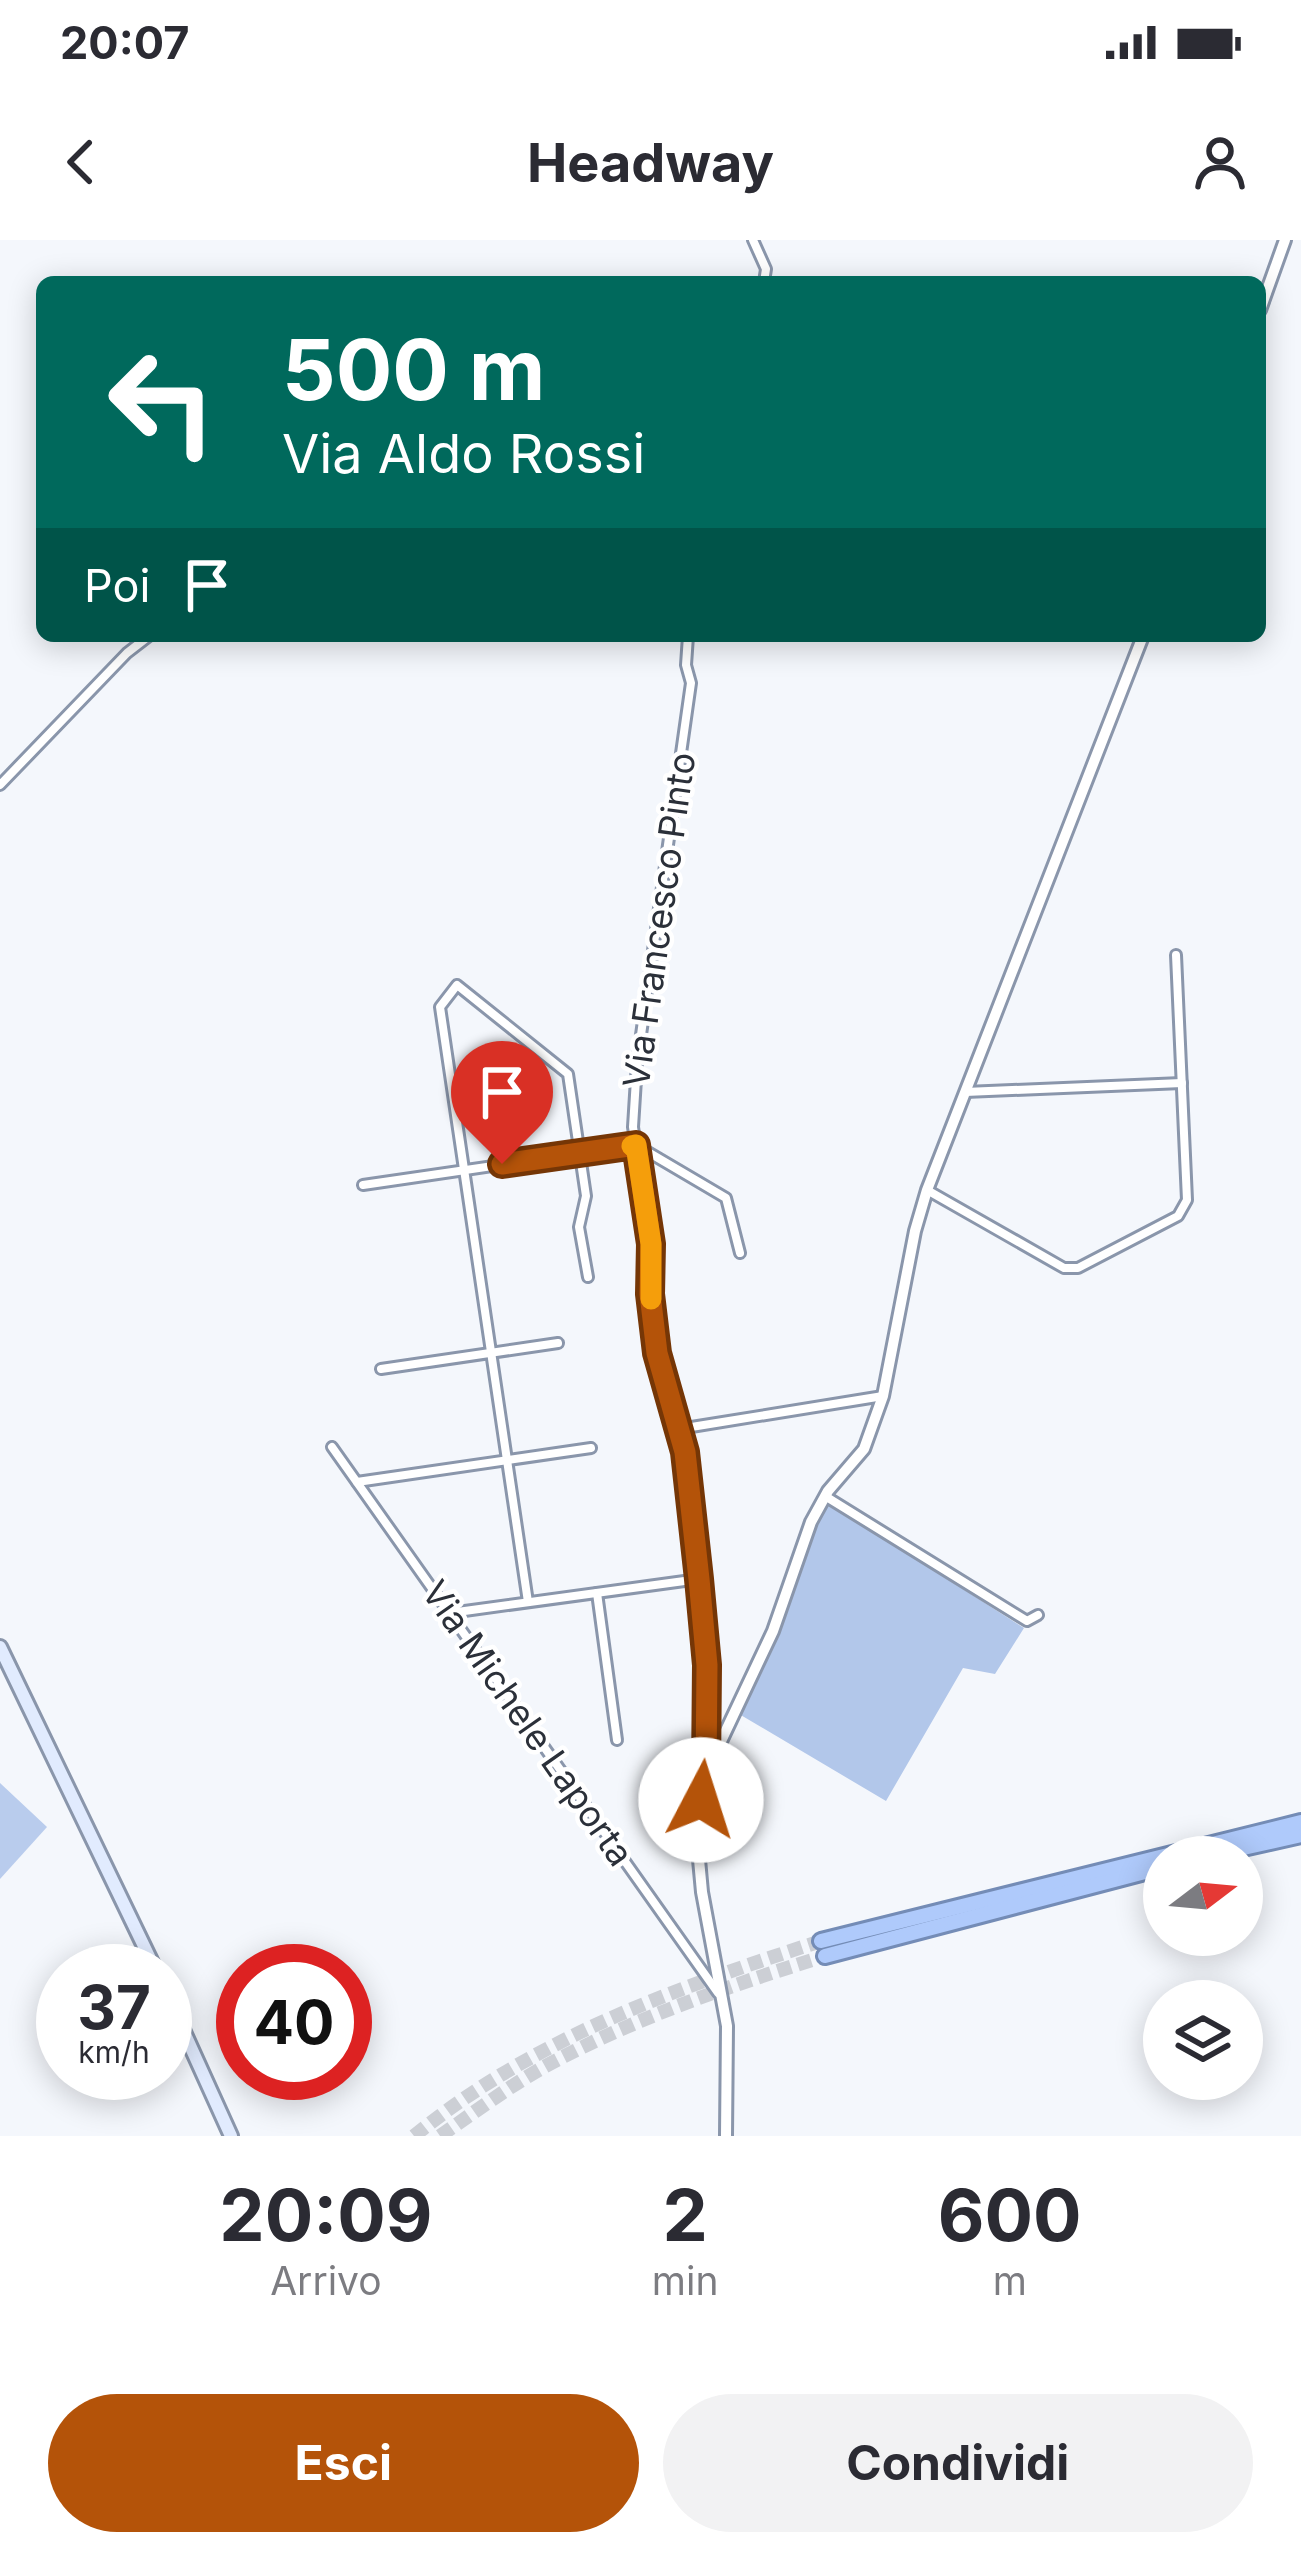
<!DOCTYPE html>
<html lang="it">
<style>
body{margin:0;font-family:Inter,sans-serif;background:#f2f2f3;color:#2b2b33;height:100vh;display:flex;flex-direction:column;font-size:45px;white-space:nowrap}
*{box-sizing:border-box;margin:0}
p{font-size:39px;color:#7c7c81}
.icon{flex:none;width:66px;height:66px;fill:none;stroke:currentColor;stroke-width:2;stroke-linecap:round;stroke-linejoin:round}
.map{position:relative;height:1896px;overflow:hidden}
.side{display:flex;flex-direction:column;background:#fff;flex:1}
.side>*{flex:none}
.top-card{position:absolute;left:36px;top:36px;width:1230px;height:366px;border-radius:18px;box-shadow:0 6px 30px #0003;background:#00695c;color:#fff;overflow:hidden}
.needle{width:78px;rotate:74deg}
.tools{position:absolute;left:1143px;top:1596px;display:grid;gap:24px}
.tools a{display:grid;place-items:center;width:120px;height:120px;border-radius:50%;background:#fff;box-shadow:0 6px 30px #0003;font-size:60px}
.speed{position:absolute;left:36px;top:1704px;display:flex;gap:24px;font-size:60px;font-weight:700;text-align:center}
.speed>*{display:grid;place-content:center;width:156px;height:156px;border-radius:50%;background:#fff;box-shadow:0 6px 30px #0003;line-height:1}
.speed small{font-size:30px;font-weight:400}
.speed .limit{border:18px solid #d22;background:#fff;color:#111}
.pin{position:absolute;display:grid;place-items:center;width:102px;height:102px;color:#fff;margin:-123px -51px;border-radius:50% 50% 50% 0;rotate:-45deg;box-shadow:0 0 12px #0007}
.pin .icon{rotate:45deg}
.me{position:absolute;width:132px;margin:-66px;rotate:5deg;stroke-linejoin:round;filter:drop-shadow(0 0 9px #0008)}
.turn{display:flex;align-items:center;gap:42px;height:252px;padding:0 48px;font-size:54px}
.turn .icon{width:156px;height:156px;stroke-width:2.5}
.turn b{display:block;font-size:84px;line-height:102px}
.then{display:flex;align-items:center;height:114px;padding:0 48px;background:#0003;gap:24px;font-size:45px}
.eta{display:flex;justify-content:space-evenly;align-items:center;height:204px;text-align:center}
.eta b{font-size:72px;font-weight:700;line-height:84px}
.action{display:flex;gap:24px;margin-top:auto;padding:24px 48px}
.action a{flex:1;height:138px;border-radius:72px;background:#b45309;color:#fff;font-size:48px;font-weight:700;line-height:138px;text-align:center}
.action a+a{background:#f2f2f3;color:#2b2b33}
.status{display:flex;justify-content:space-between;align-items:center;height:84px;padding:0 60px;background:#fff;direction:ltr}
.status svg{height:33px;fill:currentColor}
header{display:flex;justify-content:space-between;align-items:center;height:156px;padding:0 48px;background:#fff;font-size:54px;font-weight:700}
.map>svg:first-child{display:block}
</style>
<div class="status"><b>20:07</b><svg viewBox="0 0 49 12"><path d="M0 12V9h3v3zM5 12V6h3v6zM10 12V3h3v9zM15 12V0h3v12zM26 1h20v11H26zM47 4h2v5h-2z"/></svg></div>
<header><svg class="icon" aria-label="back" viewBox="0 0 24 24"><path d="M15 5l-7 7 7 7"/></svg>Headway<svg class="icon" aria-label="person" viewBox="0 0 24 24"><circle cx="12" cy="8" r="4"/><path d="M4 21q1-7 8-7t8 7"/></svg></header>
<div class="map">
<svg width="1301" height="1896" viewBox="0 0 1301 1896">
<rect width="100%" height="100%" fill="#f4f7fc"/>
<path fill="#b9cced" d="M0,1543L47,1587L0,1639Z"/>
<path fill="#b2c7ea" d="M827,1262L1024,1388L995,1434L963,1428L886,1561L739,1474L788,1369L814,1284Z"/>
<g fill="none" stroke-linecap="round" stroke-linejoin="round">
<g stroke="#cccfd5" stroke-width="14" stroke-dasharray="14 7" stroke-linecap="butt">
<path d="M414,1896C534,1798 676,1748 821,1701"/>
<path d="M440,1896C478,1870 516,1841 557,1820C643,1775 732,1745 825,1716"/>
</g>
<defs>
<g id="minor">
<path d="M753,0L766,29L764,42"/>
<path d="M688,396L686,425L691,443L637,823L633,887L651,1004L650,1054L657,1113L685,1212L707,1425L706,1529"/>
<path d="M0,545L127,413L149,396"/>
<path d="M965,852L1182,843"/>
<path d="M363,945L636,905L726,958L740,1013"/>
<path d="M927,950L1064,1028H1078L1178,976L1187,960L1176,715"/>
<path d="M381,1129L558,1103"/>
<path d="M679,1189L883,1156"/>
<path d="M332,1207L718,1753"/>
<path d="M357,1242L591,1208"/>
<path d="M825,1256L1027,1381L1038,1375"/>
<path d="M597,1353L617,1500"/>
<path d="M528,1362L440,767L457,745L568,834L586,956L579,987L588,1037"/>
<path d="M450,1373L699,1339"/>
</g>
<g id="tertiary">
<path d="M1260,70L1285,0"/>
<path d="M726,1896L727,1786L702,1652L696,1587L706,1533L773,1391L811,1282L828,1251L864,1209L883,1156L915,991L927,950L1143,396"/>
</g>
<g id="secondary">
<path d="M0,1407L156,1731"/>
<path d="M165,1750L231,1896"/>
</g>
<g id="trunk">
<path d="M1203,1617L1301,1595"/>
<path d="M821,1701L1301,1582"/>
<path d="M825,1716L1164,1627"/>
</g>
</defs>
<use href="#minor" stroke="#8a96ab" stroke-width="14"/>
<use href="#tertiary" stroke="#8a96ab" stroke-width="16"/>
<use href="#secondary" stroke="#8a96ab" stroke-width="18"/>
<use href="#trunk" stroke="#748cb6" stroke-width="20"/>
<use href="#minor" stroke="#fff" stroke-width="8"/>
<use href="#tertiary" stroke="#fff" stroke-width="10"/>
<use href="#secondary" stroke="#e1ebfe" stroke-width="12"/>
<use href="#trunk" stroke="#afcafb" stroke-width="14"/>
</g>
<g fill="none" stroke-linecap="round" stroke-linejoin="round">
<defs>
<path id="route" d="M502,924L636,905L651,1004L650,1054L657,1113L685,1212L699,1339L707,1425L706,1533L701,1560"/>
</defs>
<use href="#route" stroke="#753606" stroke-width="30"/>
<use href="#route" stroke="#b45309" stroke-width="21"/>
<path stroke="#f59e0b" stroke-width="21" d="M632,906L636,905L651,1004V1059"/>
</g>
<g text-anchor="middle" stroke-width="9" stroke-linejoin="round" paint-order="stroke">
<g font-size="36" fill="#2b3039" stroke="#fff">
<text transform="translate(659 680) rotate(-82)" y="13">Via Francesco Pinto</text>
<text transform="translate(528 1483) rotate(55)" y="13">Via Michele Laporta</text>
</g>
</g>
</svg>
<div class="tools">
<a><svg class="needle" viewBox="-14 -14 28 28"><path d="M0-13l5 13h-10z" fill="#e53935"/><path d="M0 13l5-13h-10z" fill="#7c7c81"/></svg></a>
<a><svg class="icon" aria-label="layers" viewBox="0 0 24 24"><path d="M12 4l9 5-9 5-9-5zM3 14l9 5 9-5"/></svg></a>
</div>
<div class="speed"><div>37<small>km/h</small></div><div class="limit">40</div></div>
<div class="pin" style="left:502px;top:924px;background:#d93025"><svg class="icon" aria-label="arrive" viewBox="0 0 24 24"><path d="M6 21V4h12l-3 4 3 4H6"/></svg></div>
<svg class="me" style="left:701px;top:1560px" viewBox="-20 -20 40 40"><circle r="19" fill="#fff"/><path d="M0-13L10 11 0 6-10 11z" fill="#b45309"/></svg>
<div class="top-card">
<div class="turn"><svg class="icon" aria-label="left" viewBox="0 0 24 24"><path d="M17 20v-9H6M10 6l-5 5 5 5"/></svg><div><b>500 m</b>Via Aldo Rossi</div></div>
<div class="then">Poi<svg class="icon" aria-label="arrive" viewBox="0 0 24 24"><path d="M6 21V4h12l-3 4 3 4H6"/></svg></div>
</div>
</div>
<section class="side">
<div class="eta">
<div><b>20:09</b><p>Arrivo</p></div>
<div><b>2</b><p>min</p></div>
<div><b>600</b><p>m</p></div>
</div>
<div class="action"><a>Esci</a><a>Condividi</a></div>
</section>
